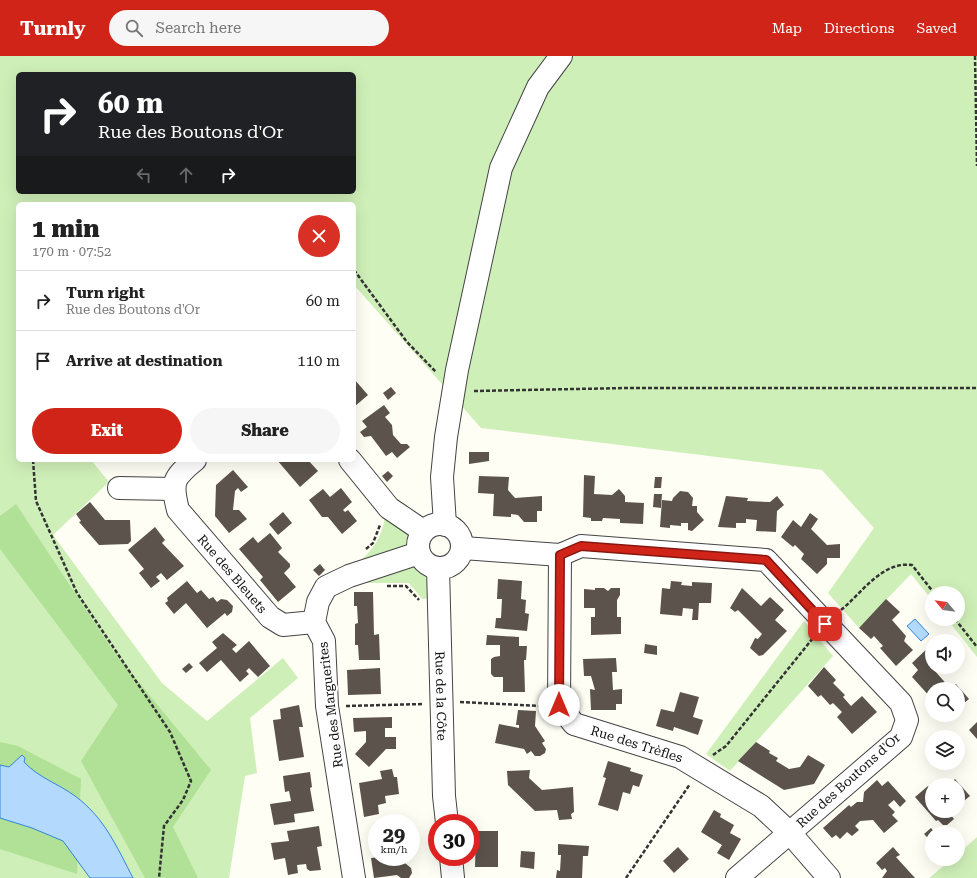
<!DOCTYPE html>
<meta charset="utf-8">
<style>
body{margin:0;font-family:"Roboto Serif",serif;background:#f6f6f6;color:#222;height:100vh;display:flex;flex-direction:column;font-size:15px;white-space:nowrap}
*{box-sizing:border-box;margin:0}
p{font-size:13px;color:#767676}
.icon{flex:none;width:22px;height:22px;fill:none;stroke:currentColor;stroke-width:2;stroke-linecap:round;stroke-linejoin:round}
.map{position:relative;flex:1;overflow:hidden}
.sheet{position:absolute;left:16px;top:146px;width:340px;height:260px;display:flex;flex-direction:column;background:#fff;border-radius:6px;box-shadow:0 4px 16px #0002}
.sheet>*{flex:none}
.banner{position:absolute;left:16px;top:16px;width:340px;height:122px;border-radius:6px;box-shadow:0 4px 16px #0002;background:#202124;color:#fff;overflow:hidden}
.needle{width:26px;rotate:299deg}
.buttons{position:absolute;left:925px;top:530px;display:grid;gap:8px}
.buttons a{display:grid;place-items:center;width:40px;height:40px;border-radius:50%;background:#fff;box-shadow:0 4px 16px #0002;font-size:20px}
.speed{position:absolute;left:368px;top:758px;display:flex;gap:8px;font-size:20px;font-weight:700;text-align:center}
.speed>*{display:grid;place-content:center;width:52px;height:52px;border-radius:50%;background:#fff;box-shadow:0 4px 16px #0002;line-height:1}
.speed small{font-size:10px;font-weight:400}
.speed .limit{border:6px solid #d22;background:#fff;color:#111}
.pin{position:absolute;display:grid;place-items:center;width:34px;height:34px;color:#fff;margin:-17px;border-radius:8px;box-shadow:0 2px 6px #0006}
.me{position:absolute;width:44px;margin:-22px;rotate:0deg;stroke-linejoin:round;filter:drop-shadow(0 0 3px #0008)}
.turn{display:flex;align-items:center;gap:14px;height:84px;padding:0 16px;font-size:18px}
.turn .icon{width:52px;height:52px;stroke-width:2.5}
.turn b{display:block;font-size:28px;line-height:34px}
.lanes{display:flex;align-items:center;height:38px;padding:0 16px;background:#0003;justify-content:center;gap:20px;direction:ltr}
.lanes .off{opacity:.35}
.round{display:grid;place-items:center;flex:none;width:42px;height:42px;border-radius:21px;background:#f6f6f6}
.head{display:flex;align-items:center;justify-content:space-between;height:68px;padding:0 16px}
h1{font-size:24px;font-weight:800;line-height:30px}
.primary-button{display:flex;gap:8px;margin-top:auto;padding:8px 16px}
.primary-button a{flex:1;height:46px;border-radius:24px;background:#d02419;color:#fff;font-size:16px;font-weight:800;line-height:46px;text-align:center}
.primary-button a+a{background:#f6f6f6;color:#222}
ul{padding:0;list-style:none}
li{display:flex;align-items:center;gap:12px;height:60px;padding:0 16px;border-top:1px solid #e0e0e0}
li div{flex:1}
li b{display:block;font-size:15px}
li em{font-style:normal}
header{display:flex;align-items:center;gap:24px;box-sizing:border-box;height:56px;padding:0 20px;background:#d02419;color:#fff}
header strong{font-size:19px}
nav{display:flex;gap:22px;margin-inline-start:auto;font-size:14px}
.search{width:280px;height:36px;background:#f6f6f6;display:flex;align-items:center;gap:10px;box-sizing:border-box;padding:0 14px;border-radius:22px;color:#767676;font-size:15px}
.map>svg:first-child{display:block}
</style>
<header>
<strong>Turnly</strong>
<div class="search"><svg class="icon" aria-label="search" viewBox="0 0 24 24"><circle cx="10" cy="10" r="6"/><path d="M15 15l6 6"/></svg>Search here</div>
<nav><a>Map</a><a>Directions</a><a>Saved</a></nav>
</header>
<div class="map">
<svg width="977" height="822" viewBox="0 0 977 822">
<rect width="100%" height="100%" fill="#fffef4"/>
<g fill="#cfefb8" fill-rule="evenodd">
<path d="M0,0H977V601L947,563H958V537H932V544L911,518L859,572L828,537L874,472L822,414L481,372L354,229V148H18V404H91L109,426L53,479L162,627L207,665L283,602L298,622L250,662L257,717L245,720L229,822H0ZM18,18H354V136H18Z"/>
<path d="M386,456L411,478V487L400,496L357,509C376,489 381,484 386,456Z"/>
<path d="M407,508C427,516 429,521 429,542L422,543L409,527H362Z"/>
<path d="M804,565L833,600L730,715L706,698Z"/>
<path d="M977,781V822H929L952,803H958V798Z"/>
</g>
<g fill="#b0e196">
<path d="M16,448L114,596L211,714L173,771L198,822H145L81,705L118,649L0,493V460Z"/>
<path d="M0,686L18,690L81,723L77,818L0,793Z"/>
</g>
<g fill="#b3d9fc" stroke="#3285db">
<path d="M915,563L929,578L921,585L907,570Z"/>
<path d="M22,699L25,702L24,706C39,722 59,728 75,740C104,761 117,791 133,822H90L63,785L32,772L0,762V709L9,711Z"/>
</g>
<g fill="#5b534c">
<path d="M354,323L368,339L354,351Z"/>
<path d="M391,331L396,337L388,344L383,337Z"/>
<path d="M384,349L390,357L385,361L392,369L393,379L401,388H407L410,391L397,402L392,396L386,400L371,380L364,381L360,376L367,371L362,365Z"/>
<path d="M469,396H489V405L469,408Z"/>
<path d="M277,404H308L318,415L300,431Z"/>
<path d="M233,414L248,431L241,436L238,432L235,435L233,454H239L247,463L229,477L215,460L216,429Z"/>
<path d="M388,415L393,420L387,426L382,420Z"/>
<path d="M584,419L595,420L594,438L612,439L619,433L625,440V446L644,447L643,468L620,467V463L603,462L602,465H591V462L583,461Z"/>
<path d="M479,420L509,421L508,434L515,442L542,440V455H537V466H524L518,459L511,458V461L493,460L494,438L478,437Z"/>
<path d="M655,421H662L661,432H654Z"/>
<path d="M341,432L352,446L343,454L345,456L348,454L357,465L342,478L328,461H322L309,444L323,433L330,441Z"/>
<path d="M680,435L688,436L693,442L692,450H697V456L704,464L692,475L688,474V467H681V470L670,469V472L660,471L662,444L672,445L673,442Z"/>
<path d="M654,438H662L661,452L653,451Z"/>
<path d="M726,440L748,442L747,445L770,446L777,440L784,449L777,455L776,476L756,475L757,464L746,463V467H736V472L718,471Z"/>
<path d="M90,446L105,464H130L131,485L128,488L99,489L79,466L81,465L76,458Z"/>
<path d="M283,456L292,467L278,479L269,468Z"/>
<path d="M810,457L818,463L811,473L827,489L840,488V502H827V508L817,518L801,503L804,498L795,489L793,491L781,481L793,464L801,471Z"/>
<path d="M155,471L165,484L162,487L184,510L167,524L161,517L156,521L160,525L151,532L139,517L144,513L128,494Z"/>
<path d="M270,477L282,492L278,496L290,508V511L284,517L296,531L278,546L260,524L263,521L239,493L253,481L258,487Z"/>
<path d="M320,508L325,514L319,520L313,514Z"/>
<path d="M498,523L522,525L521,543L526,544L525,557L529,558L527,575L495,572L496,562H501L502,543H497Z"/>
<path d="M187,525L197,537L201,534L209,543L213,541L217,546L221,543L227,544L233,550L232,556L227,560L225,557L207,572L186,547L174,558L165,547L168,545L167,542Z"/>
<path d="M671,525L682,526L681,529L692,530V526L712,527L711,547H699L698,564H692L693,553L683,552L682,560L660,558L662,532L670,533Z"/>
<path d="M595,532H604L608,535L611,532H620V539L617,544V561H621V578L591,579V561H595V552H584V533L595,534Z"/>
<path d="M742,532L761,550L770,541L784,554L775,564L787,575L763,599L759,600L750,592L755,582L758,583L762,578L738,554L735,556L730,552Z"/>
<path d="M354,536H373L374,579L379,578L380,604H359L358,589H355V568L358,567L357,550H354Z"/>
<path d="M886,543L900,556L892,564L906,580L904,585L913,594L896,610L880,592L883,590L874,580L871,583L859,572Z"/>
<path d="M223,577L237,589L232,593L236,597L249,585L270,610L258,621L249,612L246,615L249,618L240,626L221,604L207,616L199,607L217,592L212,586Z"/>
<path d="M487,579L519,581V590H527L526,604H524L525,636H503V621H494L491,618V603L494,601L500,600V589H486Z"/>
<path d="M645,588L657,590V599L644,597Z"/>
<path d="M932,588V603L930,604L932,611L937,612L934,614L951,633L956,628L969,643L958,652V633H932V643L912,621L918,614L912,607Z"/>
<path d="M616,602L617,616H612L613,634L622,633V648H616V654H591L590,633L595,634L591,620H584L583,603Z"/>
<path d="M189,607L193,611L186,617L182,613Z"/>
<path d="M824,611L836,624L833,627L845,639L843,641L851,650L862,640L877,656L852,678L837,661L842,656L833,647L830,649L821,639L818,641L808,630Z"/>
<path d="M380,612L381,638L348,639L347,614Z"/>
<path d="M680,636L699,641L693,661L703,664L698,679L674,671L673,675L656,670L661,653L674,656Z"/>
<path d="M299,649L303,671H299L304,701L279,705L273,664L281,663L280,653Z"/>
<path d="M518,654L536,655L535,670L545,685L542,687L546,693L545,697L540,700H535L531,695L527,698L524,693L495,687L499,668L519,672V669H516Z"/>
<path d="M392,661V672H385V681H396V693H386L369,711L355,698L366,686V675L354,676L353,662Z"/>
<path d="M977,666V683L969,674Z"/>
<path d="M756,686L770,695L769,697L778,702L776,705L789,713L800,711L808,699L825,709L814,728L784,734L738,705Z"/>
<path d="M608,705L631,712L630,715L643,719L639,731L633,729L630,738L623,736L618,755L598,749L606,722L603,721Z"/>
<path d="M392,713L394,721H397L399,738L385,740L386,747L378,749L379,758L364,761L359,727L382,723L380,715Z"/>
<path d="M530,714L529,722L542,734L573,731L574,756L571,758L572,763L559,764L557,754L535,755L508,729L507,715Z"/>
<path d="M310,716L312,731L310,732L314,755L294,758L295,766L274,769L270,748L291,745L289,735L285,736L283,720Z"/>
<path d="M955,723L970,740L959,749L958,729H948Z"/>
<path d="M877,724L882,730L888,725L906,745L900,751L894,744L888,749L895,756L892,759L898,765L884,777L873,764L860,765L855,770L859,774L852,780L847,776L840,783L836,779L832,782L823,772L849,749L851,751L857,746H863L864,736Z"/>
<path d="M928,730L932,735V755H948L954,763L947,769H943L938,764L936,765L915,741Z"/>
<path d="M714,754L721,758L720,761L734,769L730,777L741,783L729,804L717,797L722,789L701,776Z"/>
<path d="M319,770L322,790L317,791L321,814L310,815L307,813L306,808L297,809L298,817L288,819L285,802L274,804L271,787L289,785L287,775Z"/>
<path d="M931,772L935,777H932L930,784L924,778Z"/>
<path d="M476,775H498V811H475Z"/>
<path d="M558,788L589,790L588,800H583L582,822H556L557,814L560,815L561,799H558Z"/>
<path d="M678,791L689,803L674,817L663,805Z"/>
<path d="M893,791L900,799L896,801L915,822H882L887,815L885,812L882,814L876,807Z"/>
<path d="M521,795L535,796L534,813L520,811Z"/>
<path d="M380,801H404L405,807L411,812L412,817L409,822H401L397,819L374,822L371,802Z"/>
</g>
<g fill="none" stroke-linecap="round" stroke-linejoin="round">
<defs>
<g id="minor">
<path id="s1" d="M195,404C173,422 171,426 178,454L270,561L283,569L314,566"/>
<path d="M350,404L389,452L423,475"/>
<path d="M119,432L173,433"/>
<circle cx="440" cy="490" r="22"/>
<path d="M445,469L442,421L446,381L457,314L501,112L538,31L561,0"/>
<path d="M463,492L560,499L581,490L766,504L901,647L907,664L901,681L737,822"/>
<path id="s2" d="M560,499L559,649L574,668L680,701L761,750L790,777L829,822"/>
<path id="s3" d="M438,512L444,740L447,767"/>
<path d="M451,801L453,822"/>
<path d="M354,822L327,650L324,585L314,566L318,546L326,531L349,520L419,497"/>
</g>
</defs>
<use href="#minor" stroke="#444" stroke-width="24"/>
<g stroke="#333" stroke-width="2.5" stroke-dasharray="4 2" stroke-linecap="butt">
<path d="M975,0L977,110"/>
<path d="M354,214L407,286L436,316"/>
<path d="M474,335L626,332H977"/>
<path d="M33,404L36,445L77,537L170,676L191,725L183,744L164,770L159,822"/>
<path d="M366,493L373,487L380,469"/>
<path d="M387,530H406L419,544"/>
<path d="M841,554C862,537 882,505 912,509L934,537"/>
<path d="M955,563L977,591"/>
<path d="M460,646L541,650"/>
<path d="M346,650L423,648"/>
<path d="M713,699L726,690L813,582"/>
<path d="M626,822L690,728"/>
</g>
<use href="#minor" stroke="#fff" stroke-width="22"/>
</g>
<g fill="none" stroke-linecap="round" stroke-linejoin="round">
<defs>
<path id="route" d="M559,649L560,499L581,490L766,504L825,568"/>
</defs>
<use href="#route" stroke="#871710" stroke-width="10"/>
<use href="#route" stroke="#d02419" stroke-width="7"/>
</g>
<g text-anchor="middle" stroke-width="4" stroke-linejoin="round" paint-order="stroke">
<g font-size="13" fill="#111" stroke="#fff">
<text dy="5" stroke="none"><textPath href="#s1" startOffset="142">Rue des Bleuets</textPath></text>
<text dy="5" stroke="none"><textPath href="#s3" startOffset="128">Rue de la Côte</textPath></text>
<text transform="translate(330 649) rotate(-97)" y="5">Rue des Marguerites</text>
<text dy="5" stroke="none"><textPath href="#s2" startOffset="240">Rue des Trèfles</textPath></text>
<text transform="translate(848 724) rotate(-42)" y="5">Rue des Boutons d'Or</text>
</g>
</g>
</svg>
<div class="buttons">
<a><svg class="needle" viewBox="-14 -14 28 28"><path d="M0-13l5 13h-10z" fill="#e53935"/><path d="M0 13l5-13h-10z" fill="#767676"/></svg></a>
<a><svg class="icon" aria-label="sound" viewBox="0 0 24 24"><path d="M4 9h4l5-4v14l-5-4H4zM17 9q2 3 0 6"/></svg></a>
<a><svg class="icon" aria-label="search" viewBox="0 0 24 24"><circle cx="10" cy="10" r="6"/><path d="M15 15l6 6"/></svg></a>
<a><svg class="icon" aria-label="layers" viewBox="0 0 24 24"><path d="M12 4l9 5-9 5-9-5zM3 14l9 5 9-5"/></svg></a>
<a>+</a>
<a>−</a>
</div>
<div class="speed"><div>29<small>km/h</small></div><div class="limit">30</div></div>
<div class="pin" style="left:825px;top:568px;background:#d93025"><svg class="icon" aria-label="arrive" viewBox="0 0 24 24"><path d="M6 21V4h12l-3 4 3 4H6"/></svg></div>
<svg class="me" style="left:559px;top:649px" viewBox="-20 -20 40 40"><circle r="19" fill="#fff"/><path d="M0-13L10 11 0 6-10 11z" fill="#d02419"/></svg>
<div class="banner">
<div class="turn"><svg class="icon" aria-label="right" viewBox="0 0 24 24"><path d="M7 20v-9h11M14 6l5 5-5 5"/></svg><div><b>60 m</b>Rue des Boutons d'Or</div></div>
<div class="lanes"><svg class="icon off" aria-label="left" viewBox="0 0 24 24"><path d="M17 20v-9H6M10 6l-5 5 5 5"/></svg><svg class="icon off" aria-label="ahead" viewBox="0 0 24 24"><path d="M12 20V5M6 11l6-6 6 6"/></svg><svg class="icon" aria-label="right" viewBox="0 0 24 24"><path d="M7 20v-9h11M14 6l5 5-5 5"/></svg></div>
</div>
<section class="sheet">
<div class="head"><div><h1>1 min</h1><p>170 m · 07:52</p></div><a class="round" style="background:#d93025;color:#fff"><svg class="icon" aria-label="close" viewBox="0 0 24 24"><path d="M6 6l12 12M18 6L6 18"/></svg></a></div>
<ul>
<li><svg class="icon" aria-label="right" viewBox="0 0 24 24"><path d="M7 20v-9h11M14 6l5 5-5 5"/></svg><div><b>Turn right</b><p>Rue des Boutons d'Or</p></div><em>60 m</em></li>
<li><svg class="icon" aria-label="arrive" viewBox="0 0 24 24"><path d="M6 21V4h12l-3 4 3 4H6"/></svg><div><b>Arrive at destination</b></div><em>110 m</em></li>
</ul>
<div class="primary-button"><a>Exit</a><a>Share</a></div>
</section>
</div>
